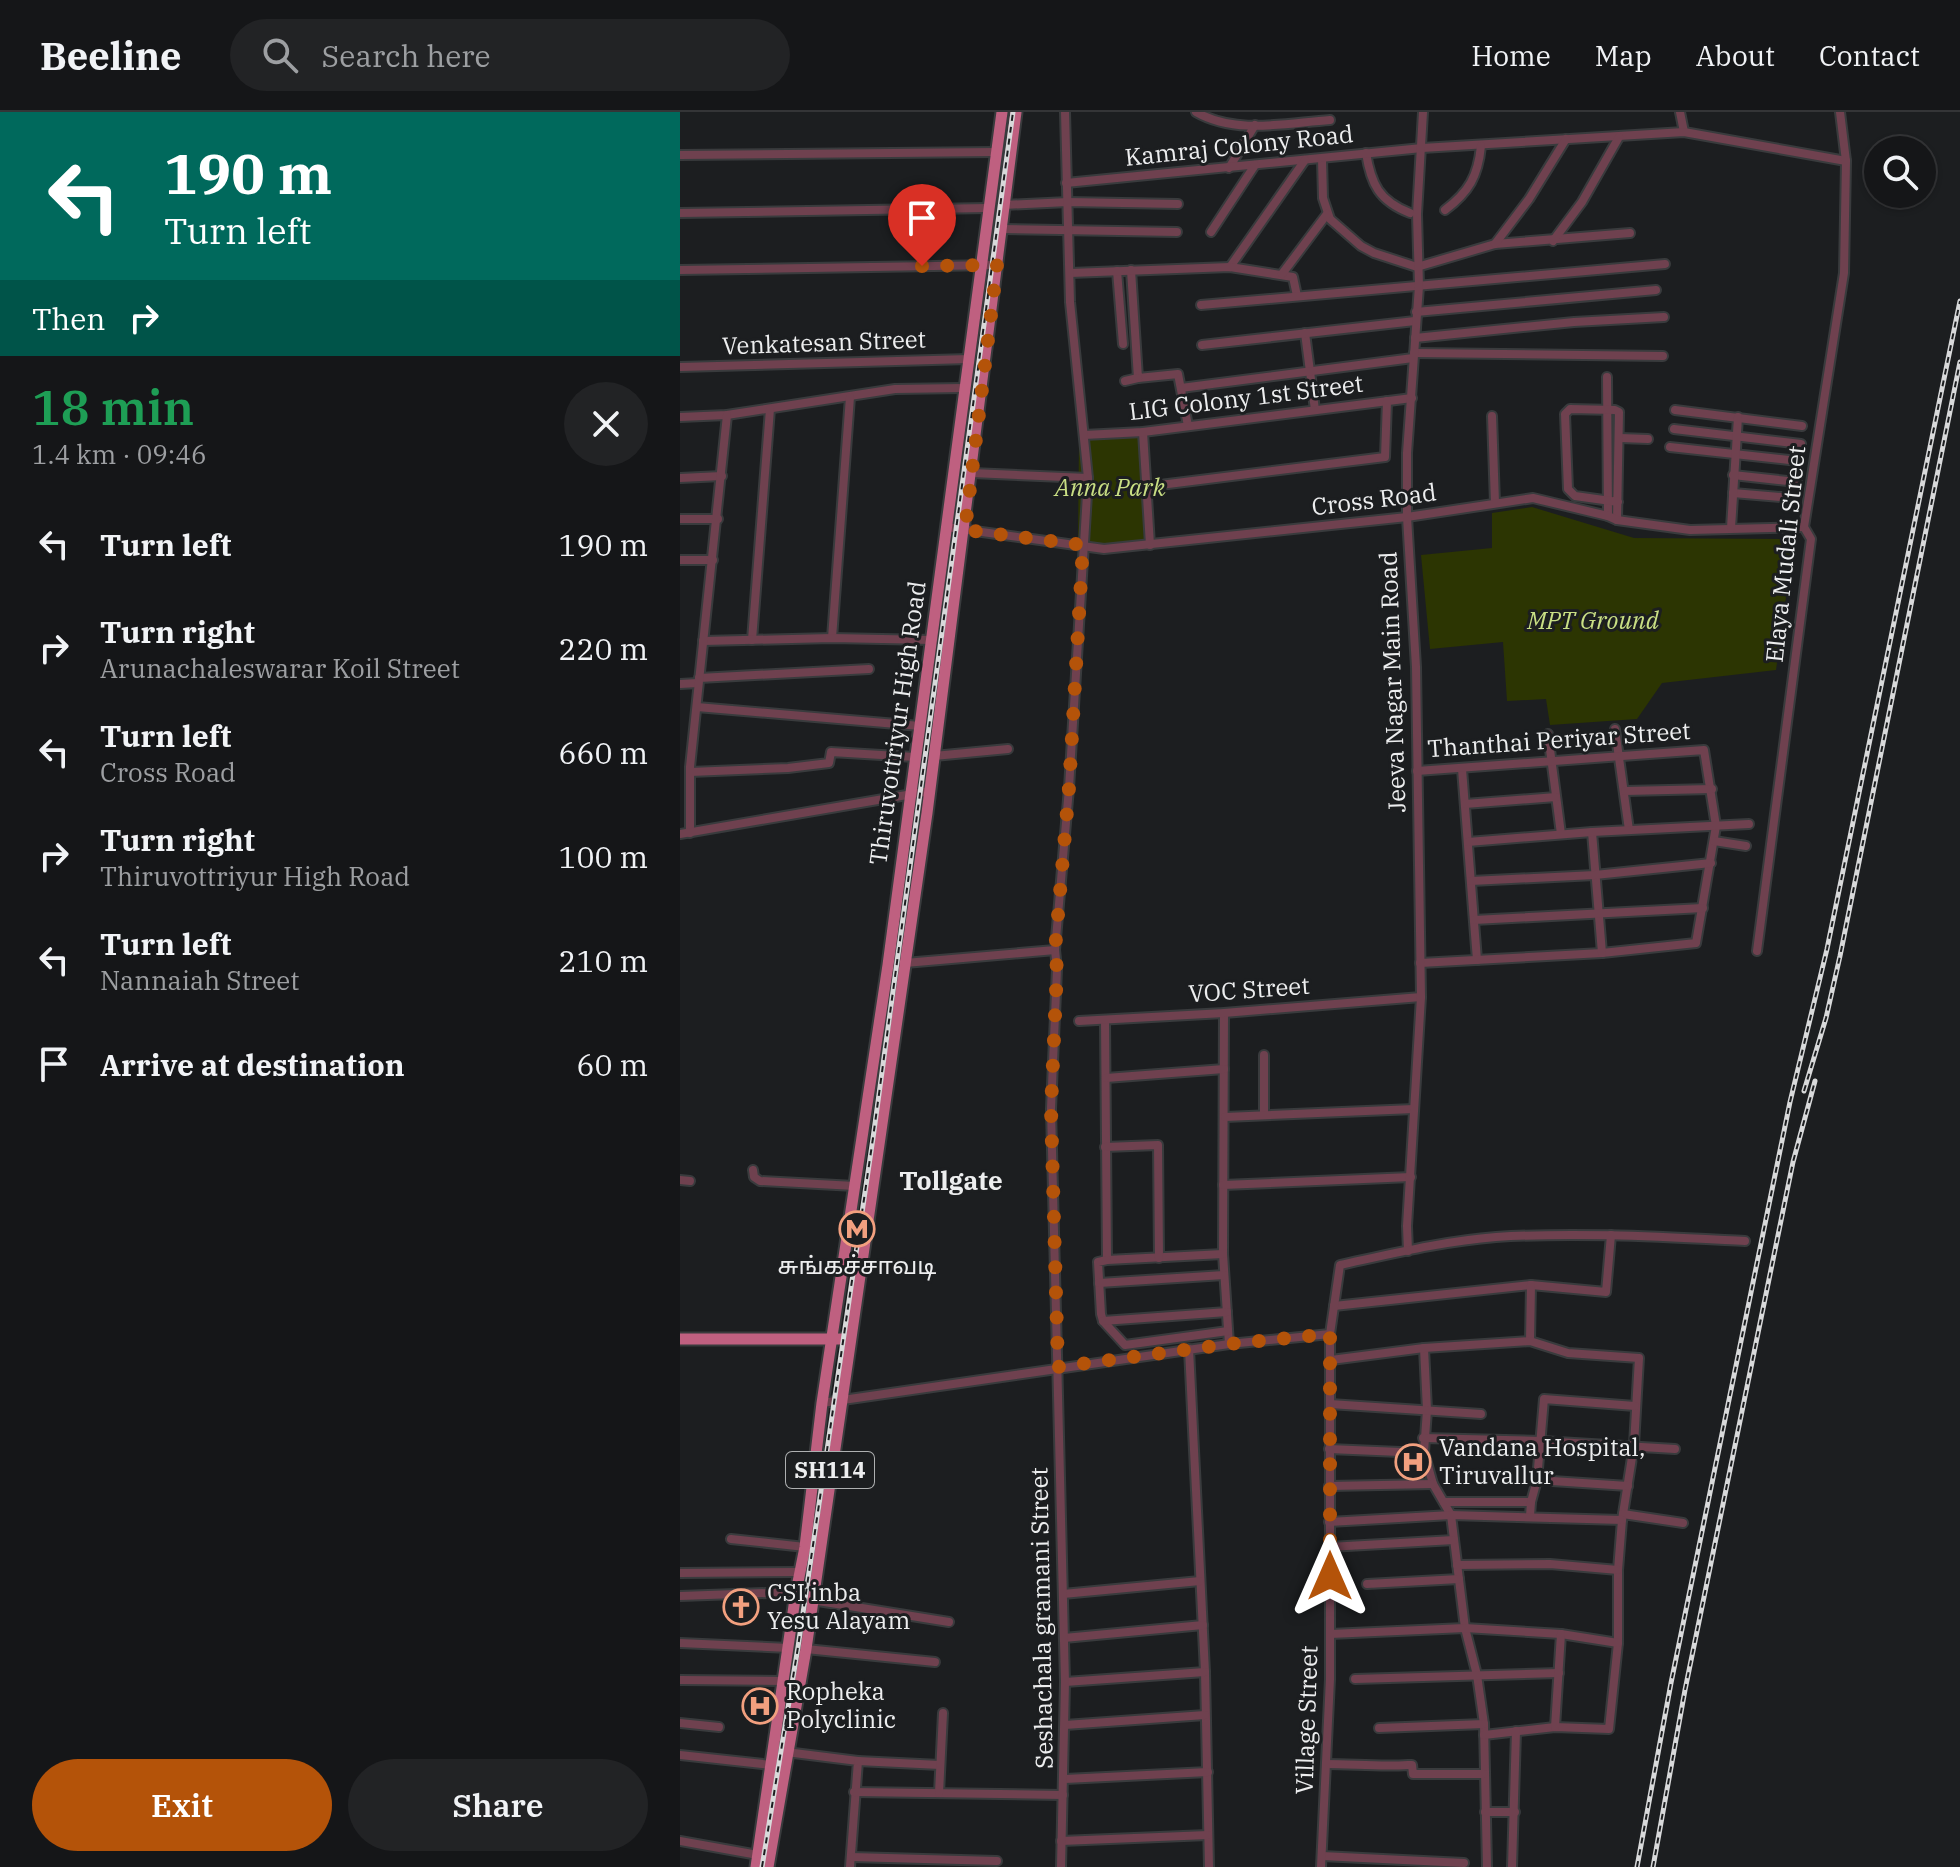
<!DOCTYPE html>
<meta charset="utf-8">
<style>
body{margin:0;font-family:"IBM Plex Serif","Noto Sans Tamil",serif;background:#222325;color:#f1f3f6;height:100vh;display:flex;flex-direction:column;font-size:30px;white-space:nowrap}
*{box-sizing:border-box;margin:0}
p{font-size:26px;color:#9d9fa2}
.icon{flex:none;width:44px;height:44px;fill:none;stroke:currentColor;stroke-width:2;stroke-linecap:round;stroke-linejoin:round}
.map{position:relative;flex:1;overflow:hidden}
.side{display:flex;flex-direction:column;background:#151618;width:680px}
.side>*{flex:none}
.banner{background:#00695c;color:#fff;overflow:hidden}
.buttons{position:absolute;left:1184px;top:24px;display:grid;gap:16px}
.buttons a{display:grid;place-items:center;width:72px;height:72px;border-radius:50%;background:#151618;box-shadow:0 2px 6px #0004,0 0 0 2px #343537;font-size:40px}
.pin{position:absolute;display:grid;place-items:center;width:68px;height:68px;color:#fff;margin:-82px -34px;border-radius:50% 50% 50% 0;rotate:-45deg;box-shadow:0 0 8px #0007}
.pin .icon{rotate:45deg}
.me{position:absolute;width:88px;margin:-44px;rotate:0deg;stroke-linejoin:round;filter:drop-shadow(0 0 6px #0008)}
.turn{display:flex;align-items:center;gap:28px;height:168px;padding:0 32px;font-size:36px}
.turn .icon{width:104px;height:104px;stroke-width:2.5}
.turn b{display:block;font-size:56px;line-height:68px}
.then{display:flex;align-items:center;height:76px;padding:0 32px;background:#0003;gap:16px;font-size:30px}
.round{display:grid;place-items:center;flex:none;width:84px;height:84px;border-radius:42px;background:#222325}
.headline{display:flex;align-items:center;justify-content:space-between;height:136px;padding:0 32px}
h1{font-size:48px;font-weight:600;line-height:60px;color:#1e9e55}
.cta{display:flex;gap:16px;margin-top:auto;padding:16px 32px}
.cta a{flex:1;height:92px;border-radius:48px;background:#b45309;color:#fff;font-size:32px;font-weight:600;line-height:92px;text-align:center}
.cta a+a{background:#222325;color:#f1f3f6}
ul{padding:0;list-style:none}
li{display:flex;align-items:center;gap:24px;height:104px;padding:0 32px}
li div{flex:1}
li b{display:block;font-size:30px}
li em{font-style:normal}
header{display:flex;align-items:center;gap:48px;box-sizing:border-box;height:112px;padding:0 40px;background:#151618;border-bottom:2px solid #343537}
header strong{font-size:38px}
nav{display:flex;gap:44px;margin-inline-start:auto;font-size:28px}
.search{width:560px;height:72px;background:#222325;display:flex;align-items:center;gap:20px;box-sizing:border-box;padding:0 28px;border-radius:44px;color:#9d9fa2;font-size:30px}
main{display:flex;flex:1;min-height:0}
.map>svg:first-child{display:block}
</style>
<header>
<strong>Beeline</strong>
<div class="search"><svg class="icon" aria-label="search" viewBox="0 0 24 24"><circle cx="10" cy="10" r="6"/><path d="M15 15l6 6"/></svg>Search here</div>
<nav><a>Home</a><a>Map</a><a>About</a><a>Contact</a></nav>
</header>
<main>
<section class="side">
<div class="banner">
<div class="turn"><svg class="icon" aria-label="left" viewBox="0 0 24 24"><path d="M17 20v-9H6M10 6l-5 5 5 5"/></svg><div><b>190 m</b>Turn left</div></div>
<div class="then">Then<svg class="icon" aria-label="right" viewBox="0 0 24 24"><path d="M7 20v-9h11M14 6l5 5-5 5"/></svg></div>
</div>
<div class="headline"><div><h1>18 min</h1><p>1.4 km · 09:46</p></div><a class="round"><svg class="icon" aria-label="close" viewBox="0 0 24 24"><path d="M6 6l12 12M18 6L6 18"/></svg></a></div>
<ul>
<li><svg class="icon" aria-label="left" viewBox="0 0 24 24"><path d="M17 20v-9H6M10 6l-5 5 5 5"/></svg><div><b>Turn left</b></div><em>190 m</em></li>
<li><svg class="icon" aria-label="right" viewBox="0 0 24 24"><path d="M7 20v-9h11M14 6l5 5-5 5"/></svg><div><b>Turn right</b><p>Arunachaleswarar Koil Street</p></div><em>220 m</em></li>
<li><svg class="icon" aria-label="left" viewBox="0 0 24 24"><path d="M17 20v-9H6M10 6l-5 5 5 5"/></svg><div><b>Turn left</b><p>Cross Road</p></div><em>660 m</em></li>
<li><svg class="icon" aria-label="right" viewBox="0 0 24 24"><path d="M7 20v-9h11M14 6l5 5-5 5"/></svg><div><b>Turn right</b><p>Thiruvottriyur High Road</p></div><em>100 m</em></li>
<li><svg class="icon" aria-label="left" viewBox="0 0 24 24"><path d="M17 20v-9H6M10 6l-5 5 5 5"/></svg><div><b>Turn left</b><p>Nannaiah Street</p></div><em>210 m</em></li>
<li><svg class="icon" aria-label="arrive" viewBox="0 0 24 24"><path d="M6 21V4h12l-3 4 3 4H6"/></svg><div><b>Arrive at destination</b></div><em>60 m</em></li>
</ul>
<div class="cta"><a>Exit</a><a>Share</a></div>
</section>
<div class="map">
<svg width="1280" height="1755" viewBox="0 0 1280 1755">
<rect width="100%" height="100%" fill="#1c1e20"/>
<g fill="#2c3502">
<path d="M460,323L464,429L413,435L398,425L399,327Z"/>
<path d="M852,395L954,426L1114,427L1096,558L982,571L957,607L870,613L866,587L827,589L823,530L750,537L741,443L812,436V401Z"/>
</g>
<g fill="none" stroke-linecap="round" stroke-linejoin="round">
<defs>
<g id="minor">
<path d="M516,0C556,23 606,11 650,8"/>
<path d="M1000,0L1004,20"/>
<path d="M686,41C691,72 699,89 730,101"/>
<path d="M0,43L316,40"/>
<path d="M642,47L643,86L650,107L681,134L694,141L737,155L815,132L950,121"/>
<path d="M549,56L575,13"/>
<path d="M386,71L742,36L1004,20L1166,49"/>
<path d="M324,93L388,90L498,92"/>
<path d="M765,98C789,80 798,64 801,34"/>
<path d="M0,101L308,96"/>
<path d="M322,117L497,120"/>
<path d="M531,120L575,53"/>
<path d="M873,129L902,90L939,25"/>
<path d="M815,132L849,87L886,27"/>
<path d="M550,155L625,48"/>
<path d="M0,158L317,153"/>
<path d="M451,158L458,266L498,262L508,314"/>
<path d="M437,159L443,232"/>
<path d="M390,161L550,155L613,165L617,184"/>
<path d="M602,162L647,102"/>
<path d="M521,193L985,152"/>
<path d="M736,200L976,178"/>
<path d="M625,221L635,298"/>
<path d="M735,226L894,210L984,205"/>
<path d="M522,233L735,209"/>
<path d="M734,241L983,244"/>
<path d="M0,255L289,247"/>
<path d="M927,265L928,404"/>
<path d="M445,269L458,266"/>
<path d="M501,276L733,246"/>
<path d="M995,298L1122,314"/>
<path d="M812,304L815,391"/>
<path d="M0,305L47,303L215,277L283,276"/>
<path d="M994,317L1121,332"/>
<path d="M463,320L470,433"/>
<path d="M404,323L463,320L732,286"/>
<path d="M940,326L968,327"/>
<path d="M990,335L1118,349"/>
<path d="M292,361L408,366"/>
<path d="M1053,363L1117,370"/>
<path d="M0,366L42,364"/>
<path d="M464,375L705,345L707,289"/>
<path d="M1053,381L1113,386"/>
<path d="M0,407H38"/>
<path d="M937,408L939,300L935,298L890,297L885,302L888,377L895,384L938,390"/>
<path d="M266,415L424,437L727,405L853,386L928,404L937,408L1010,418L1124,415"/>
<path d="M1051,416L1058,305"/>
<path d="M0,448H33"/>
<path d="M152,526L170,285"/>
<path d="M72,528L90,297"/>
<path d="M23,529L152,526L252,528"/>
<path d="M19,566L189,557"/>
<path d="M0,572L18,571"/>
<path d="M17,595L240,614"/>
<path d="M935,617L949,718"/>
<path d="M868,622L881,722"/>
<path d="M254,644L328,637"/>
<path d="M782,657L797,848"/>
<path d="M737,659L1024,638L1036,714L1016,831L922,841L740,851"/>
<path d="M10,660L108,656L149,651L151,640L235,645"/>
<path d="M945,679L1032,677"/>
<path d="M785,692L876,685"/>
<path d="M912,720L922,841"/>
<path d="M10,721V655L47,303"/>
<path d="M0,722L250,679"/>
<path d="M1034,729L1066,734"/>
<path d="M788,730L912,720L1069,712"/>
<path d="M791,769L915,763L1031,751"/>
<path d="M794,808L1023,796"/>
<path d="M1077,839L1131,427L1124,415L1164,161L1166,49L1160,0"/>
<path d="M225,851L375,838"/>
<path d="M544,901L543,1142L549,1232"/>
<path d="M425,908L427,1148L543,1142"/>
<path d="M399,909L544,901L741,885"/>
<path d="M584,943V1003"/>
<path d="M426,966L544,957"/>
<path d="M545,1005L734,997"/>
<path d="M425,1035L478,1033L479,1146"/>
<path d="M73,1058L74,1065L80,1069L175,1074"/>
<path d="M0,1068L10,1069"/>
<path d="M543,1073L731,1065"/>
<path d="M728,1139L727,1114L741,885L736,555L727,405V341L739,174L737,102L743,0"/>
<path d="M427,1148L418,1150L421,1202L423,1209L445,1233L548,1219"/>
<path d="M419,1171L544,1163"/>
<path d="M654,1194L851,1173L926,1180L931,1123"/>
<path d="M423,1209L547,1200"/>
<path d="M850,1229L851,1173"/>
<path d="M744,1236L747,1298L744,1340L753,1372L771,1403L785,1516L797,1563L804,1612L807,1755"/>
<path d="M509,1237L525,1560L529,1755"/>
<path d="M651,1248L744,1236L850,1229L888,1241L959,1246L954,1333L942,1408L938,1458V1531L929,1617L875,1615L804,1623"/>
<path d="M142,1291L549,1232L650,1222"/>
<path d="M650,1292L801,1302"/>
<path d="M743,1326L861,1329L995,1337"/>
<path d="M649,1337L744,1341"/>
<path d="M857,1368L948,1374"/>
<path d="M649,1374L753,1372"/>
<path d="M764,1390H851"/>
<path d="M943,1402L1003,1411"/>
<path d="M850,1404L851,1390L857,1368L864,1287L955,1294"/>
<path d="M649,1410L771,1403L942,1408"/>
<path d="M51,1427L125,1435"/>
<path d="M649,1435L774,1428"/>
<path d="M777,1453L870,1452L938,1458"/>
<path d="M0,1461L120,1460"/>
<path d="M687,1472L779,1467"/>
<path d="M383,1482L520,1469"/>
<path d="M0,1484L116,1480"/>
<path d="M132,1488L269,1510"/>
<path d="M650,1522L785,1516L881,1522L938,1531"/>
<path d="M384,1526L523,1513"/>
<path d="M0,1531L109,1536"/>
<path d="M126,1537L255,1550"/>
<path d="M675,1567L879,1561"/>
<path d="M0,1568L103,1569"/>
<path d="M385,1570L525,1560"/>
<path d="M0,1611L39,1615"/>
<path d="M385,1613L525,1603"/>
<path d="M875,1615L881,1522"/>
<path d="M699,1616L804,1612"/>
<path d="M106,1640L178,1649L170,1755"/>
<path d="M0,1643L92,1653"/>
<path d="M178,1649L260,1653"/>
<path d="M646,1652C674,1652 700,1655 728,1653H732L733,1662H804"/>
<path d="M385,1667L528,1660"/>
<path d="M174,1680L383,1683"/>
<path d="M259,1681L263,1601"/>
<path d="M805,1700H835"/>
<path d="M0,1729L78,1743"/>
<path d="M381,1729L528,1723"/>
<path d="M642,1744L784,1751"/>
<path d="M171,1745L317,1749"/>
<path d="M381,1755L385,1570L371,997L377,857L375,838L389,676L408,366L390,190L385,0"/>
<path d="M641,1755L650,1567V1222L660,1153C711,1142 764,1129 816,1125C899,1120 983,1125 1065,1129"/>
<path d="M832,1755L836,1619"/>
</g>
<g id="major">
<path d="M0,1227H170"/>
<path d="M76,1755L116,1480L125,1435L142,1291L208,853L322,0"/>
<path d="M88,1755L126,1537L247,701L336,0"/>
</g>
</defs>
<use href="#minor" stroke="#393b3d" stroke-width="12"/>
<use href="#major" stroke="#393b3d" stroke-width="15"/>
<use href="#minor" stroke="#6f414f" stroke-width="8"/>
<use href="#major" stroke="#bf6080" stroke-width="11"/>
<defs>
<g id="rail">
<path d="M1124,979L1146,906L1160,844L1280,250"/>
<path d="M82,1755L118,1535L193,1026L333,0"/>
<path d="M957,1755L991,1571L1110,990L1147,837L1280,189"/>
<path d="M973,1755L1005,1578L1113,1050L1135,969"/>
</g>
</defs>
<use href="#rail" stroke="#d8d9da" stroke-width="5"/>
<use href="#rail" stroke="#1c1e20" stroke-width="2" stroke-dasharray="6" stroke-linecap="butt"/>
</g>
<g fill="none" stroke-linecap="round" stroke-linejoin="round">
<path stroke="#b45309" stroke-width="14" stroke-dasharray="0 25.2" d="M242,154L317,153L285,418L403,433L389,676L375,838L377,857L371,997L378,1255L549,1232L650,1222V1464"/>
</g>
<defs>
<symbol id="metro-ring" viewBox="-11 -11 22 22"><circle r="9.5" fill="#1c1e20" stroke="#f2a07f" stroke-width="1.5"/><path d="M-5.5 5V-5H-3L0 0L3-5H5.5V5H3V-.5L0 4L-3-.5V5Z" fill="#f2a07f"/></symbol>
<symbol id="hospital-ring" viewBox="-11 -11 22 22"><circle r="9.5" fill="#1c1e20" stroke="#f2a07f" stroke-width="1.5"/><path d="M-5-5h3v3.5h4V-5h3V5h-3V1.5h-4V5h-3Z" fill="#f2a07f"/></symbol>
<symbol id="church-ring" viewBox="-11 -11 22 22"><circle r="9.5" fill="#1c1e20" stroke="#f2a07f" stroke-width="1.5"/><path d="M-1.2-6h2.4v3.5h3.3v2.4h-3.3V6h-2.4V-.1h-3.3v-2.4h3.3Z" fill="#f2a07f"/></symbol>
</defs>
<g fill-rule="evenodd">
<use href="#metro-ring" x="157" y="1097" width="40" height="40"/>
<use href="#hospital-ring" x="713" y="1330" width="40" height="40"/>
<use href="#church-ring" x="41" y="1475" width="40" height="40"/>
<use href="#hospital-ring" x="60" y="1574" width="40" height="40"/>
</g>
<g text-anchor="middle" stroke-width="6" stroke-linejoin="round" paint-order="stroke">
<rect fill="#1c1e20" stroke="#aeb0b1" stroke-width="2" x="106" y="1340" width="88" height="36" rx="6"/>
<g font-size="22" font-weight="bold" fill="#edeeef">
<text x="150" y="1366">SH114</text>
</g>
<g font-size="24" fill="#edeeef" stroke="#1c1e20">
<text transform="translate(559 34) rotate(-6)" y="8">Kamraj Colony Road</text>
<text transform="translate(144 231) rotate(-2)" y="8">Venkatesan Street</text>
<text transform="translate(566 286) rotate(-7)" y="8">LIG Colony 1st Street</text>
<text transform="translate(694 388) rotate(-7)" y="8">Cross Road</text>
<text transform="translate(1106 442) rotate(-84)" y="8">Elaya Mudali Street</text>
<text transform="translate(713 570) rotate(-92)" y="8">Jeeva Nagar Main Road</text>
<text transform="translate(218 611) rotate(-82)" y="8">Thiruvottriyur High Road</text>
<text transform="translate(879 628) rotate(-4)" y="8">Thanthai Periyar Street</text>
<text transform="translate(569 878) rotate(-4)" y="8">VOC Street</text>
<text transform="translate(362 1506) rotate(-91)" y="8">Seshachala gramani Street</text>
<text transform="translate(627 1608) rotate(-88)" y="8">Village Street</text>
</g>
<g font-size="24" font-style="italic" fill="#c9df84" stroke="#1c1e20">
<text x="430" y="384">Anna Park</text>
<text x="913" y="517">MPT Ground</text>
</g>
<g font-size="24" fill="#edeeef" stroke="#1c1e20" text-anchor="start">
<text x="177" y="1162" text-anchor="middle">சுங்கச்சாவடி</text>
<text x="759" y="1344">Vandana Hospital,<tspan x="759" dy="28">Tiruvallur</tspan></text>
<text x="87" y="1489">CSI inba<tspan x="87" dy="28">Yesu Alayam</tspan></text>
<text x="106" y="1588">Ropheka<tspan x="106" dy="28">Polyclinic</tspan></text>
</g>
<g font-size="26" font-weight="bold" fill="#edeeef" stroke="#1c1e20">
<text x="271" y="1078">Tollgate</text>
</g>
</g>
</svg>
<div class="buttons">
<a><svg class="icon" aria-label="search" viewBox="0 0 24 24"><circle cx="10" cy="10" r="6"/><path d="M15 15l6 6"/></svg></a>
</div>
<div class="pin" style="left:242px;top:154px;background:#d93025"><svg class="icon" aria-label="arrive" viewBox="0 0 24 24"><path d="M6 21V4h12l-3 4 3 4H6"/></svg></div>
<svg class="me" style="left:650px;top:1464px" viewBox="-20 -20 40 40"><path d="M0-17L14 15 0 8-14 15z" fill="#b45309" stroke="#fff" stroke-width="4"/></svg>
</div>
</main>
